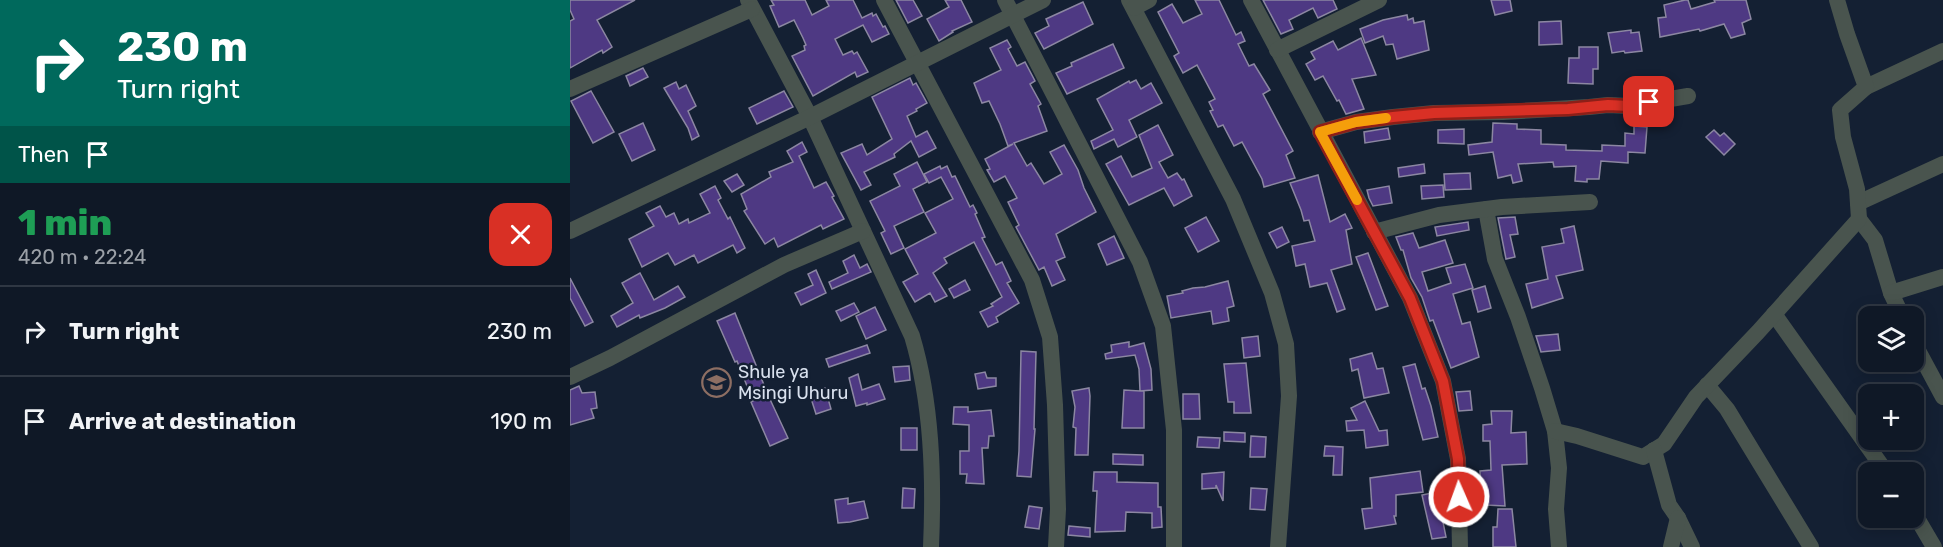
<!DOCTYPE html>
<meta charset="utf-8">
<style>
body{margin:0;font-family:Rubik,sans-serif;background:#18212e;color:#f1f3f6;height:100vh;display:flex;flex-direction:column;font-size:22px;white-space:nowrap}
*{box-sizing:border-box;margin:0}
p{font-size:20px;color:#9ba0a7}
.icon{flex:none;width:33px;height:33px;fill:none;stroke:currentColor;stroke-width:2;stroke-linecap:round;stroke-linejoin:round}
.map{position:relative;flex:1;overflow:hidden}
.sheet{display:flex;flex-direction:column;background:#0f1826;width:570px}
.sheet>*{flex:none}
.banner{background:#00695c;color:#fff;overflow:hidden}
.fabs{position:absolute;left:1288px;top:306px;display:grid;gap:12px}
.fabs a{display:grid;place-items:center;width:66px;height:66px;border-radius:12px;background:#0f1826;box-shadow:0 3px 15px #0003,0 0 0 2px #2f3743;font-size:30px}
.pin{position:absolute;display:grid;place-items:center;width:51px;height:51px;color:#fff;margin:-26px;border-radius:12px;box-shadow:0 3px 9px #0006}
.me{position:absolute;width:66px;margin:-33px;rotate:358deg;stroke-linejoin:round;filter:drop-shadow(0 0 4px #0008)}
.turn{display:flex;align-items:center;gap:21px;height:126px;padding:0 18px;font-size:27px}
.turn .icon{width:78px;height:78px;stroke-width:2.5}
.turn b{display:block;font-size:42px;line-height:51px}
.then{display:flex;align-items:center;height:57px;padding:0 18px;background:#0003;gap:12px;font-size:22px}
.round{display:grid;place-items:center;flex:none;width:63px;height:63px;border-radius:18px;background:#18212e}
.overview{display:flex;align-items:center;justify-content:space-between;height:102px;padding:0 18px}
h1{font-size:36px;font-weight:800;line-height:45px;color:#1e9e55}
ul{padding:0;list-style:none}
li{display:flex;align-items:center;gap:18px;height:90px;padding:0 18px;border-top:2px solid #2f3743}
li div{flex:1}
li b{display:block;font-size:22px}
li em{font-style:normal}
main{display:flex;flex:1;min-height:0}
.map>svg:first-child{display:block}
</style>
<main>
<section class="sheet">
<div class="banner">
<div class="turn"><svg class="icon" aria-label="right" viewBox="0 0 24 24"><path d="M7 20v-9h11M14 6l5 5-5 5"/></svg><div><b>230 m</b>Turn right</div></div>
<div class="then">Then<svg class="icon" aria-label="arrive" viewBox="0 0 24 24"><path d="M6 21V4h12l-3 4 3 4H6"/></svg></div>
</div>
<div class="overview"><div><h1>1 min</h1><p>420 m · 22:24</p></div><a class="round" style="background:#d93025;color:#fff"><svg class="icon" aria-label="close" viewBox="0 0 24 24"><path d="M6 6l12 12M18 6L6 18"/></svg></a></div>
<ul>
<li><svg class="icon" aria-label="right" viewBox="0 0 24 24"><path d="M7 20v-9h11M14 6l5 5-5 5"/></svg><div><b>Turn right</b></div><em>230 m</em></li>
<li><svg class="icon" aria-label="arrive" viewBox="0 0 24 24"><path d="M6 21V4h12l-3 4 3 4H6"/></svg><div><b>Arrive at destination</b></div><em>190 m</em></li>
</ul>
</section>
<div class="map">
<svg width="1373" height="547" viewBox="0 0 1373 547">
<rect width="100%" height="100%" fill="#142033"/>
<g fill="#4e3983" stroke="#8c87a2" stroke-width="1.5">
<path d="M0,0H65L27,20L42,47L33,53L32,50L0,68V21L4,19L0,10Z"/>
<path d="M201,0H235L242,15L259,6L256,0H283L292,18L302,13L303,16L306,14L313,27L315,26L319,34L302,42L293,25L265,39L273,55L282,51L284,54L287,52L298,72L287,77L285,72L243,96L222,56L235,50L234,46L236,45L233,38L224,20L209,27L200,6L204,5Z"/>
<path d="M326,0H343L352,16L338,23Z"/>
<path d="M375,0H391L402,22L382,31L383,32L369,41L357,19L379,7Z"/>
<path d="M625,0H649L666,35L671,32L675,41L668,44L679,66L684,64L700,90L693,94L723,151L716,155L725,178L694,187L692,179L672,142L664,146L653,125L648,127L640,111L643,110L639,102L645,99L627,65L613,73L604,56L609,53L588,12L602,4L613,23L632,14Z"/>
<path d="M693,0H763L767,9L748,18L743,8L719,20L723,29L711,34Z"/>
<path d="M921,0H940L942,11L925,15Z"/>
<path d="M1115,0H1118L1121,9L1145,2L1144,0H1176L1181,19L1172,23L1175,34L1161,38L1154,24L1130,31L1129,29L1090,37L1088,18L1096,17L1094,5Z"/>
<path d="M513,2L523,24L474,49L465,33L479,26L476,19Z"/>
<path d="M837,15L838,20L843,18L844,23L854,21L859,50L827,59L823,44L816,45L813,36L795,43L790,29L813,20Z"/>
<path d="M991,21L992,44L969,45V22Z"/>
<path d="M1061,30V33L1069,32L1072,51L1055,53L1054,51L1042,53L1038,33Z"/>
<path d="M791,38L806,75L782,79L794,109L776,114L769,100L767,101L753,76L745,80L736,64L745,59L741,52L763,41L768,50Z"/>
<path d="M437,40L441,47L438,49L447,66L455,62L465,81L460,84L471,104L468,106L477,131L444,143L457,166L461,163L474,184L492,174L480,152L494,145L508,170L514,188L526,212L486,234L495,257L486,261L495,280L482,286L474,267L469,270L446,227L449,225L438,202L447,198L435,176L424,182L417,170L420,169L415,159L443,144L438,146L430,124L419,101L412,103L404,83L431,70L420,48Z"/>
<path d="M543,44L554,68L497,94L486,73L502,66L501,63Z"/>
<path d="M1009,47H1028V69H1023V84L998,83L999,58H1009Z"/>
<path d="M73,68L78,77L60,86L56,76Z"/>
<path d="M340,78L343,85L346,83L357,103L346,109L347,111L337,116L346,137L357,131L366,148L349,157L341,141L324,154L325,157L294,172L301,185L291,190L271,153L292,144L297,155L322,139L302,97Z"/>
<path d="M566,80L571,89L581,83L592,103L559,120L567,137L548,147L544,139L524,149L521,141L543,130L527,99L559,81L560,83Z"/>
<path d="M106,82L109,89L116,85L126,106L118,111L129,136L122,140L118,128L94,88Z"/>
<path d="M21,91L44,132L23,143L1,101Z"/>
<path d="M214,91L223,107L187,124L179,108Z"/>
<path d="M73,123L85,150L62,161L49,134Z"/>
<path d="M923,123L947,124V129L971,130V144L996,145V150L1032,151V145L1055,146V133L1064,134V126L1077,127L1075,153L1058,152V163L1031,161L1029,179H1017V182L1005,181L1006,166L984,167L983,162L948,164L952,181L943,183L941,175L928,178L923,152L899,155L898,145L922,142Z"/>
<path d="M588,125L603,155L589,162L598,178L607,173L612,180L614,179L622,196L604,206L594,188L559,205L536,164L551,156L562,177L582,168L569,135Z"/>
<path d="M818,128L820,139L795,143L794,132Z"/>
<path d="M894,129V144L868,143V130Z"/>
<path d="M1144,130L1150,136L1154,133L1165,144L1154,155L1136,137Z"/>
<path d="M232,142L237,152L229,156L244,188L256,182L264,196L262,197L274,219L253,229L251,225L208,247L204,238L195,244L174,211L177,209L171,194L201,177L199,172L223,162L217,151Z"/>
<path d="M347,162L357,182L343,189L354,212L324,226L334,248L321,254L311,233L315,231L300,201L330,186L324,174Z"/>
<path d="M854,164L855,173L829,177L828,168Z"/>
<path d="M370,166L371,169L377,166L382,177L385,176L400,207L403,205L407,213L405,214L415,237L412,238L426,265L432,262L441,281L437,283L449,303L426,317L428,322L418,327L410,312L423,306L421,304L432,297L404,242L374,258L377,263L363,273L377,296L365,302L360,293L345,302L333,282L348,274L335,249L366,233L355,213L383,199L371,177L359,183L354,174Z"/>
<path d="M900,173L901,189L875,190L874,174Z"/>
<path d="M167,174L174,185L162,192L154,181Z"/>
<path d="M748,175L760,222L775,214L782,228L776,230L782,264L761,270L775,309L767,312L757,283L740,287L735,264L726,266L722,246L745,241L739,220L734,221L731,210L720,183Z"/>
<path d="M873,185L874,197L852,199L851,186Z"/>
<path d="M145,186L151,198L148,200L158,219L160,217L175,248L167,253L163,245L128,263L124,255L105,265L98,253L72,267L59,239L84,226L76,213L90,206L96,217L104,213L109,224L118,219L119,223L140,213L130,194Z"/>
<path d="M819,186L822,203L803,206L799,198L797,190Z"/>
<path d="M636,217L649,241L628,252L615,228Z"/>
<path d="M945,217L948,234L940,235L945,257L936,259L928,218Z"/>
<path d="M898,222L899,230L867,236L865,227Z"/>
<path d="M1004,226L1013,270L986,276L993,298L962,308L956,284L978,279L972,247L994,243L991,229Z"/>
<path d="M712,227L719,242L707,248L699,233Z"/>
<path d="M843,233L849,248L875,240L883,263L852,272L858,291L881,283L876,268L895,264L903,288L883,294L892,324L900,322L909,357L881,368L863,320L860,321L852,297L841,278L833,250H831L826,237Z"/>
<path d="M544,236L554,258L537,265L528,244Z"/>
<path d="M798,253L818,306L806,310L786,257Z"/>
<path d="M284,255L290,268L297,264L301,272L262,289L259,282L278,273L273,261Z"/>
<path d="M246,270L256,293L231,305L225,293L243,285L238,274Z"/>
<path d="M70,273L84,300L108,286L115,297L95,308L70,318L69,315L47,327L41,316L63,303L52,283Z"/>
<path d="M0,278L23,322L15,326L0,298Z"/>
<path d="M395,280L400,290L384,298L379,289Z"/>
<path d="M658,281L664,306L657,308L659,321L643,324L641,311L601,318L597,296L613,293L612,291L623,288L635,287Z"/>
<path d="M915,286L921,308L908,312L902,290Z"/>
<path d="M284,303L289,312L271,321L266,311Z"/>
<path d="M305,307L316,330L296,339L286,316Z"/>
<path d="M165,313L198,395L218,438L200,446L181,402L183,401L167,361L165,362L147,321Z"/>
<path d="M988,334L990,350L971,352L966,336Z"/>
<path d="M688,336L690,356L674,358L672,338Z"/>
<path d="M559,342V347L574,343L581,369L582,390L570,391H574V428H552L554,390L570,391L569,369L565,355L536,359L535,354L542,352L541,345Z"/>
<path d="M297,345L300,353L259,367L256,359Z"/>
<path d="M451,351L466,352L464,429H465L461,477L447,476L449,451Z"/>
<path d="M802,353L807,369L813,368L819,393L794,398L788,369L782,371L780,359Z"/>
<path d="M676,363L681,413H664V402H658L654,364Z"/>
<path d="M845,364L852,389L855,388L861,406L868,437L853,440L833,367Z"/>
<path d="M339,366L340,380L325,382L323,367Z"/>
<path d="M415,372L417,378H426V386L408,389L405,374Z"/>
<path d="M288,374L292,390L309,384L315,399L297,405V403L286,406L279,378Z"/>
<path d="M9,386L12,393L25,392L27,408L21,409L24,418L0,425V390Z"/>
<path d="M255,388L261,409L246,414L239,392Z"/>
<path d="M519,388L520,396L518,455H505L506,428L503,427L505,407L502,391Z"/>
<path d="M900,391L902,410L889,411L886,392Z"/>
<path d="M613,394H629L630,419H613Z"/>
<path d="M795,401L809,431L817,430L818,445L796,448L794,430L777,431L776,421L787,420L781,408Z"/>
<path d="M384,407H398V412L421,410L424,436H419L418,448H412L414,484L396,483L397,474H390V451H399V425L383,424Z"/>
<path d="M921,411H942L941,433L956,432L957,464L932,465L935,506L916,505V494L911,495L910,471L921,470L920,441H913V425L922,424Z"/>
<rect x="331" y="428" width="16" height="22"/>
<path d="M654,432L675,433V442L654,441Z"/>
<path d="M681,436L696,437L695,457H680Z"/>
<path d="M628,437L650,438L649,448L627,447Z"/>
<path d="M755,446L773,447L772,475H763L764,456H754Z"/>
<path d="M543,454L573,455V465L543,464Z"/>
<path d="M850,471L853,492L826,495V516H824L826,524L795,529L792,509L802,508L800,478Z"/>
<path d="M524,472H547V482L588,483V507H591L592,527L582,528V513L556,512L555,531L525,532L527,491H523Z"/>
<path d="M654,472L653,501L646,485V488L632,489V474Z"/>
<path d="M333,488L345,489L344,508H332Z"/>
<path d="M681,488L697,489L695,510L680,509Z"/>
<path d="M867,492L876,537L862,539L852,495Z"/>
<path d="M278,498V504L294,501L298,518L280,522L268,523L265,500Z"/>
<path d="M459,506L472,508L469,529L455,527Z"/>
<path d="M928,509H942L946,547H923V527H927Z"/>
<path d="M499,526L520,528V537L498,535Z"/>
</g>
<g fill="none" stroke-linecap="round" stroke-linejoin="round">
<g stroke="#49544e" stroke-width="16">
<path d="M178,0L240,117L342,336C362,403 364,477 361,547"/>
<path d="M314,0L462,280L480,337L485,405L488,509L486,547"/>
<path d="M435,0L570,262L593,326L604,430V547"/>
<path d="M559,0L663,199L702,293L716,344L719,396L708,547"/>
<path d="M681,0L840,298L873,381L888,459L890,547"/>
<path d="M564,8L579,0"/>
<path d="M707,50L809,0"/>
<path d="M1296,87L1373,51"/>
<path d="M0,89L182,9"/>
<path d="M750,132L786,122L823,117L864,113L933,112L1019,107L1038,105L1059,106L1118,96"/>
<path d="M1288,203L1373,164"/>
<path d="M916,209L925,259L948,317L972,388L985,431L989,468L986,509L989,547"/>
<path d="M1289,219L1305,240L1321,293L1332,316"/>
<path d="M0,231L240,117L473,0"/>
<path d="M804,232L869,215L932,207L1020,202"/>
<path d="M1321,293L1373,277"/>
<path d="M1204,314L1316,472"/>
<path d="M1344,343L1373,397"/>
<path d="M0,377L40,358L214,265L293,231"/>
<path d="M1137,385L1157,409L1241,547"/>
<path d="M985,431L1007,436L1073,457L1094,444L1126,397L1188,332L1289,219L1287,189L1273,137L1270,110L1296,87L1277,34L1267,0"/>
<path d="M1084,450L1099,505L1108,518L1122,547"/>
<path d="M1344,513L1364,547"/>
<path d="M1101,547L1108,518"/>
</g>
</g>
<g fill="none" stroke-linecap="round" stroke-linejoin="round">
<defs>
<path id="route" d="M889,497L888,459L873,381L840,298L750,132L786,122L823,117L864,113L998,109L1038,105L1059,106L1079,102"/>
</defs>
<use href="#route" stroke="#8d1f18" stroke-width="15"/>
<use href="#route" stroke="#d93025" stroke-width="10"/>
<path stroke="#f59e0b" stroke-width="10" d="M787,200L750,132L786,122L816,118"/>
</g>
<defs>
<symbol id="school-ring" viewBox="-11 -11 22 22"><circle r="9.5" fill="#142033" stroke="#8d6e63" stroke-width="1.5"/><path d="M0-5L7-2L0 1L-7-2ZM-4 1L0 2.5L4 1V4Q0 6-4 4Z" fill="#8d6e63"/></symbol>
</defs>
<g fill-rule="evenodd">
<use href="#school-ring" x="130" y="366" width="33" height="33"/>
</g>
<g text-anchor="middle" stroke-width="5" stroke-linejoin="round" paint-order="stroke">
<g font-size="18" fill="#d9e1ee" stroke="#142033" text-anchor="start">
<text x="168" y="378">Shule ya<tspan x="168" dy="21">Msingi Uhuru</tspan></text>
</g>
</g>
</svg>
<div class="fabs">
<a><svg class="icon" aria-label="layers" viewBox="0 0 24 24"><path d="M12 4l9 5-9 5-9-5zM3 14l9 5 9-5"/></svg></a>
<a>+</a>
<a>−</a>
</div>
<div class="pin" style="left:1079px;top:102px;background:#d93025"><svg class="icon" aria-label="arrive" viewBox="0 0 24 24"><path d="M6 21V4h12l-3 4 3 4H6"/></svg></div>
<svg class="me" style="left:889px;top:497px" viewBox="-20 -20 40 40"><circle r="17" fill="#d93025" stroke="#fff" stroke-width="3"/><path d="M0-11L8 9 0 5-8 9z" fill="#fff"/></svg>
</div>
</main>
